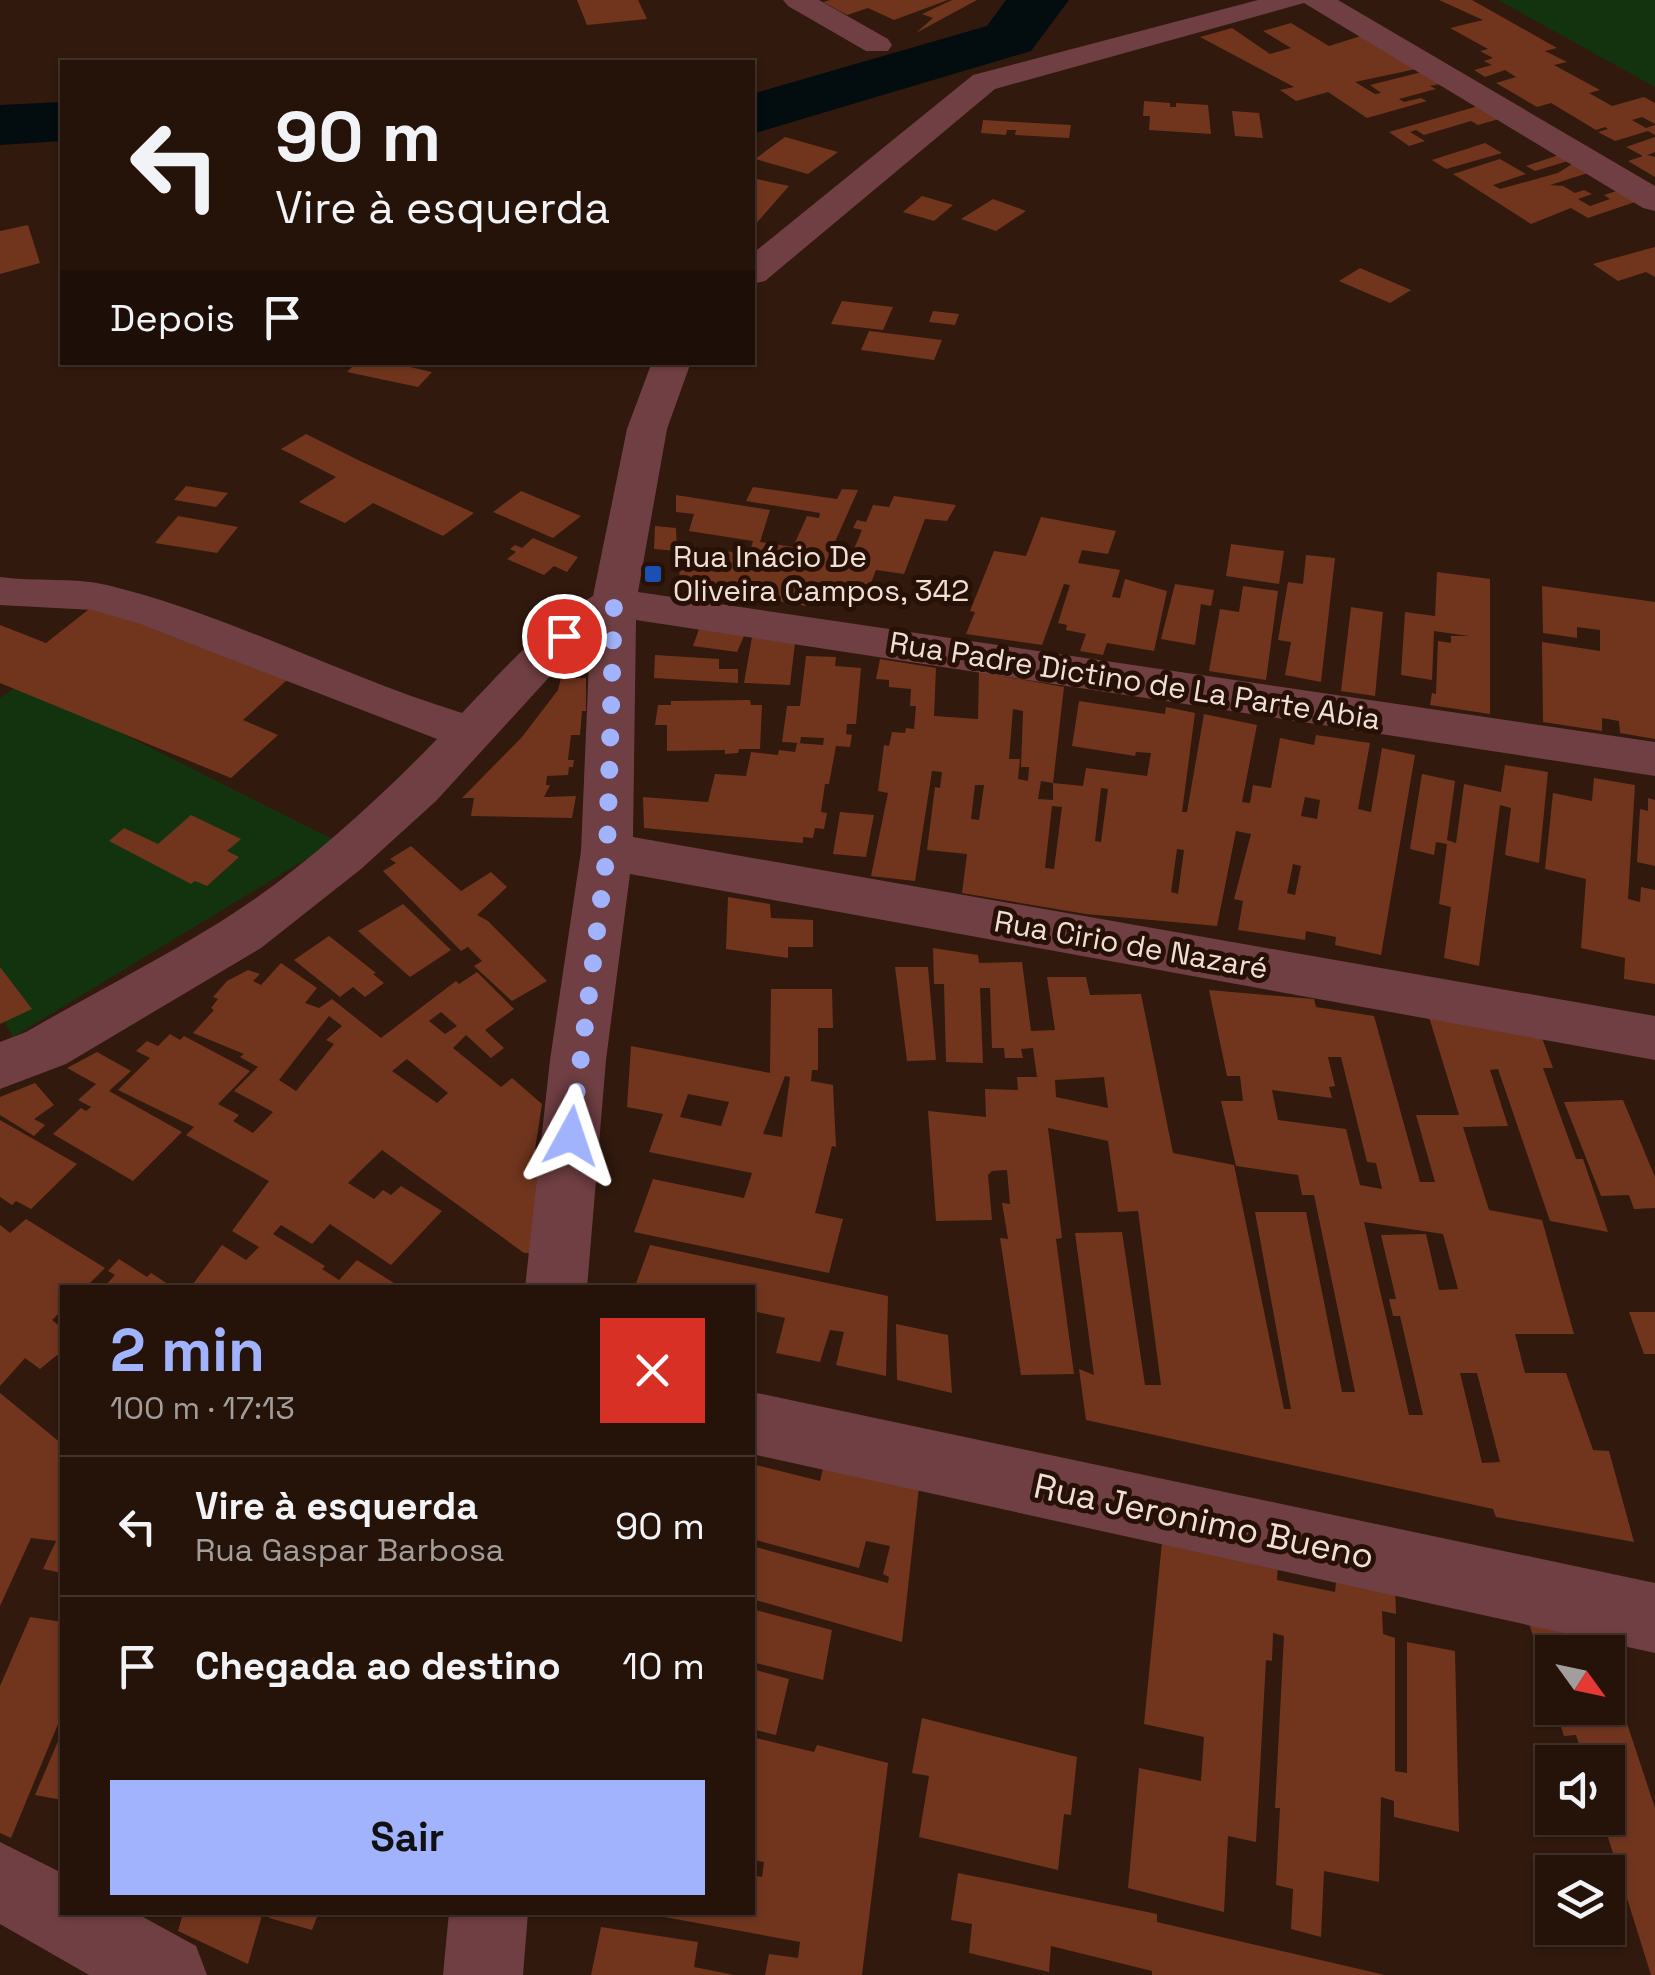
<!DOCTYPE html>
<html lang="pt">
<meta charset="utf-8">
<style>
body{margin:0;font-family:"Space Grotesk",sans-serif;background:#312018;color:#f1f3f6;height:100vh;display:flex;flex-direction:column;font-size:38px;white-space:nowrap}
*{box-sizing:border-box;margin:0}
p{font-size:32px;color:#a39e9c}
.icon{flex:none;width:55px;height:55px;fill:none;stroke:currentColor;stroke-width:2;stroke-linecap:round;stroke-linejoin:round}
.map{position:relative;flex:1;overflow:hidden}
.side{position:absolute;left:60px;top:1285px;width:695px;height:630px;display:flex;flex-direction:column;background:#25130a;border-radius:0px;box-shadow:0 2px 8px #0004,0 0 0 2px #42322b}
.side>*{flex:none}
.hud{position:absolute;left:60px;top:60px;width:695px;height:305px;border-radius:0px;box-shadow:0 2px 8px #0004,0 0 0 2px #42322b;background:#25130a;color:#f1f3f6;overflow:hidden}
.needle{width:65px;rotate:123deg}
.tools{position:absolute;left:1535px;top:1635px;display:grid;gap:20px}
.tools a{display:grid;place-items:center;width:90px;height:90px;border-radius:0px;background:#25130a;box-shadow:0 2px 8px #0004,0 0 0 2px #42322b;font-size:50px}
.pin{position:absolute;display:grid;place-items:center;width:85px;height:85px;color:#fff;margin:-42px;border:5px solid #fff;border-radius:50%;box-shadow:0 2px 10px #0007}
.me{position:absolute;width:110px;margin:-55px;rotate:5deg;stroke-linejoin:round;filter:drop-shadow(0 0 8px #0008)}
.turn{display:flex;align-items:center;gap:35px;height:210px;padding:0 50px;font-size:45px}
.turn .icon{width:130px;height:130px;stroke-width:2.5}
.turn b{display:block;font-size:70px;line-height:85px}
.then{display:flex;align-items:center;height:95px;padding:0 50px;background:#0003;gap:20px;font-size:38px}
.round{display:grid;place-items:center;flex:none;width:105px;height:105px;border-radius:0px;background:#312018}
.head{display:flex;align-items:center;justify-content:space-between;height:170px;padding:0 50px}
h1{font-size:60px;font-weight:700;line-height:75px;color:#a1b3fd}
.primary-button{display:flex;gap:20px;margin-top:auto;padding:20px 50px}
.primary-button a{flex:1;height:115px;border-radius:0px;background:#a1b3fd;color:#111;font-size:40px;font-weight:700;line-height:115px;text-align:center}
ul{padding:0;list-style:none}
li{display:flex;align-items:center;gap:30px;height:140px;padding:0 50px;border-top:2px solid #42322b}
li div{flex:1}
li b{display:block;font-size:38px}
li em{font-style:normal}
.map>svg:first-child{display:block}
</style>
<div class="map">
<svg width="1655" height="1975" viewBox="0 0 1655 1975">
<rect width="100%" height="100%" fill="#31190d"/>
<g fill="#12330e">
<path d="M1498,0H1655V87Z"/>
<path d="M22,683L336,841L13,1037L0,1014V698Z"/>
</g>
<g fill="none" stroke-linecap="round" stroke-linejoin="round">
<g fill="#030c0f" fill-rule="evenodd">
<path d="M1006,0H1069L1031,51L752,134V94L987,26Z"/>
<path d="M62,102V141L0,145V105Z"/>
</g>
</g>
<g fill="#71351e" fill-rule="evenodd">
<path d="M577,0H638L647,19L587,25Z"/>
<path d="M830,0H948L894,20L868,8L847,15L823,2Z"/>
<path d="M952,0H977L916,33L933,18L922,14Z"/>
<path d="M1439,0H1472L1557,48L1545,51L1567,62L1554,65L1600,90L1589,93L1612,106L1644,97L1655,103V124L1642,117L1632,120L1646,128L1655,125V135L1648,131L1615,141L1598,132L1608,129L1605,127L1596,130L1551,103L1537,107L1496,83L1516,77L1505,70L1485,77L1474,70L1492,65L1484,61L1493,58L1480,51L1488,49L1450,28L1483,20Z"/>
<path d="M1291,23L1329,46L1361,36L1416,69L1355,82L1375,94L1381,93L1370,85L1422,72L1440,84L1430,86L1436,89L1399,99L1404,102L1421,98L1427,101L1367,118L1328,92L1296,101L1280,90L1294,87L1200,37L1232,28L1270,54L1291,48L1263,31Z"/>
<path d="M1144,101L1170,103V107H1176V103L1208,105L1211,134L1149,130L1150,116H1143Z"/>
<path d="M1478,106L1499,119L1478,125L1471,121L1424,135L1416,130L1410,132L1425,141L1409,146L1389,132Z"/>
<path d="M1232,111L1259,113L1263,138L1235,136Z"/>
<path d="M983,120L1071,125L1069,138L1015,135L1016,130H1007L1006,135L981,133Z"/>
<path d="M785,137L838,152L808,174L755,159Z"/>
<path d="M1655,137V152L1647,155L1655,157V177L1628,161L1643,156L1626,147Z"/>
<path d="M1485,143L1502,153L1446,169L1432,160Z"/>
<path d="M1559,155L1568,161L1535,171L1526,166Z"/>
<path d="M1500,159L1526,174L1493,185L1500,189L1558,173L1572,164L1588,173L1550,185L1563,186L1575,193L1584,190L1592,194L1578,199L1590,206L1610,199L1604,195L1617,191L1635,202L1588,218L1571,208L1531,224L1453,174Z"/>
<path d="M752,178L789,186L752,228Z"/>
<path d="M922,196L953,205L934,221L903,212Z"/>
<path d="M993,199L1026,211L996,231L961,219Z"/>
<path d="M28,225L40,263L0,274V231Z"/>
<path d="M1655,247V277L1646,272L1618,281L1593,264Z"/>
<path d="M1360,268L1411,290L1390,303L1339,281Z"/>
<path d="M842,301L893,307L883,330L831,324Z"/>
<path d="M933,311L959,314L955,325L929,322Z"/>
<path d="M869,331L942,340L934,360L861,350Z"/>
<path d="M368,362H388L432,372L418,387L347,372L355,364L364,367Z"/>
<path d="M306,434L360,461L474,513L443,536L373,503L345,523L299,502L336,477L281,449Z"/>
<path d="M186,486L228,493L216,507L174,500Z"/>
<path d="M753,487L837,499L842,489L858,490L826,562L847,565L862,530L853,528L857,520L866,522L873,505L889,507L894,496L956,505L947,521L925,519L904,574L876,570L865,598L835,594L838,586L817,582L806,606L734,593V588L711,584L710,589L680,584L678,550L716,557L714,549L749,555L753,541L689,531L694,514L676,512V495L770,510L760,542L793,547L807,516L819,518L820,513L746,501Z"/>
<path d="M521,491L581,516L553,538L493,512Z"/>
<path d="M178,516L206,521L238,527L217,553L155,543Z"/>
<path d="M1041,517L1116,531L1108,554L1082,550L1078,563L1120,570L1112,597L1120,598L1125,579L1167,591L1154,651L1107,643L1103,655L1080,651L1086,634L1066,630L1067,625L1058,623L1070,585L1064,584L1042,645L966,634L975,612L970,611L994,551L1026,556Z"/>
<path d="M655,526L676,528L677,551L654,549Z"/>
<path d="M533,538L578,557L567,572L554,566L544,575L507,559L516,552L510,549L515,545L522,548Z"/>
<path d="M1231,544L1284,551L1279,584L1226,576Z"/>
<path d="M1306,555L1335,558L1321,682L1285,675L1291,642L1278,640L1288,582L1303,584Z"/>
<path d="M1437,572L1490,579V714L1430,705L1432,693L1436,694L1438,641L1451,643V636H1469L1434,631L1432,680L1401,675L1405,612L1435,616Z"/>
<path d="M1175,584L1214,590L1211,606L1201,604L1195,645L1161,639Z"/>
<path d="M1243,586L1278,591L1266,680L1209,671L1220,609L1239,612Z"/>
<path d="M1542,586L1655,602V739L1620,733L1619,721L1602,718V731L1543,722L1542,642L1600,651V630L1577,627V638L1543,633Z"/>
<path d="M93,606L287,680L243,720L278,735L231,778L0,683V625L46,643Z"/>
<path d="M1351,607L1383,612L1375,696L1341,691Z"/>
<path d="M699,629L744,636L737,652L693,646Z"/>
<path d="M752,637L795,643L790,685L744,683Z"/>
<path d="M655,655L719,659V669H738V683L654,678Z"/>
<path d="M806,656L836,657L835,666L861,668L856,724H847L846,734L852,735L850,747L836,746L829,784H825L821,812L827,813L824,829L815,828L813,838L803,837V843L644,828L643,797L708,802L715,774L746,776L751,752L778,755L779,750L795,752L797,743L823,745L824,738L801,737L800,743L782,742L787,706H800Z"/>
<path d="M880,659L936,668L934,716L978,719L979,672L1064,687L1053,783L1041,781L1038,799L1053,800V783L1083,786L1086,768L1147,776L1151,753L1136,752L1135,756L1072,746L1079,701L1165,714L1166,707L1195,713L1182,812H1187L1204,714L1257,725L1242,802L1250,803L1253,785L1271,788L1280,738L1314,745L1316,735L1370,743L1358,809L1371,812L1382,748L1415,755L1381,955L1335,945L1336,937L1306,931L1305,940L1238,930L1243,901L1234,899L1251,834L1236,831L1217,926L1086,914L962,893L967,854L927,850L935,787L940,788L942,772L932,771L915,881L871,876L888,793L878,791L884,745L889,746L892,732L905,733L906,728L914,729L916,706H910L911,689L889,687V680L876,679ZM1013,709L1023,711L1021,767H1029L1028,781L1018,779L1020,759H1009ZM975,785H984L979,820L971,819ZM1101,788L1108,789L1101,842L1095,841ZM1305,797L1320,800L1317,819L1301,816ZM1052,806L1062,807L1054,869L1045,868ZM1177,849L1184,850L1178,894L1171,892ZM1293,864L1301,866L1295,895L1287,893Z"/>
<path d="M561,678H586V711H582L580,735H571L568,760H574L573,767H569L568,775L547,776L546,785H550L544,797L576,796L572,818L471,816L474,798H462L522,737L558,690Z"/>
<path d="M750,700L751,705H762L760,749H739L738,753L725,754V750L667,751V725H655L658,705H671V701Z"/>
<path d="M1505,765L1548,772L1539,863L1505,855L1511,808L1500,805L1479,966L1444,958L1451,907L1439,904L1447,844L1436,842L1434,855L1410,849L1422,774L1455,781L1447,840L1456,843L1464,784L1501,792Z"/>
<path d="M1594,778L1635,785L1628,899L1640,902L1641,887L1655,890V984L1624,979L1625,958L1581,948L1586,879L1545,869L1553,793L1592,801Z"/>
<path d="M1648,798L1655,800V866L1637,862L1640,809L1648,811Z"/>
<path d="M840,812L874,815L866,857L833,854Z"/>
<path d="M191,815L241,839L227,851L239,857L207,886L195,881L191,884L109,841L124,828L158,844Z"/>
<path d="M411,846L461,891L491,872L507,887L477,915L488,921L547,981L512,1001L474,966L482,961L468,947L461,951L383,871L396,863L390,859Z"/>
<path d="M728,897L770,904L771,918L813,920V947H788V958L726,949Z"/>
<path d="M403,904L451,950L410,977L358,931Z"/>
<path d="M329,936L376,973L373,974L384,983L365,997L353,987L340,997L294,960Z"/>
<path d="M933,948L978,955L979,963L1022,962L1031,1031L1055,1030L1047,977H1086L1090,995L1141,994L1173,1153L1234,1165L1284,1409H1291L1255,1212H1306L1342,1392H1355L1314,1195H1302L1298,1175L1236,1166L1221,1101H1243L1240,1076H1227L1209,990L1314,999L1316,1007L1374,1016L1420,1182H1435L1416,1115H1459L1429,1017L1541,1035L1553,1068H1543L1576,1159H1583L1608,1232L1550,1221L1498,1069L1490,1070L1508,1126L1463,1127L1489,1210L1542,1220L1574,1334H1515L1525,1373H1566L1593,1450L1609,1451L1634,1542L1496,1517L1493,1509L1086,1420L1079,1369L1094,1375L1075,1233L1122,1232L1145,1385H1161L1138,1211L1118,1212L1108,1141L1048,1128L1062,1238L1056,1239L1074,1374L1021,1375L1000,1238L1008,1239L1002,1203L1010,1204L1007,1170L992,1171L988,1175L992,1220L936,1221L928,1111L986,1117L985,1089L1018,1090L1017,1077H1037L1033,1048L1021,1049L1023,1058H1005L1004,1048H992L990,988H980L983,1063L946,1062L944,984H934ZM1328,1057H1341L1367,1162L1376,1163L1382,1189L1360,1185L1346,1129L1278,1120L1272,1090L1332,1098L1329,1087L1335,1086ZM1104,1077L1108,1108L1056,1097L1055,1080ZM1364,1222L1443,1234L1458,1289L1439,1290L1426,1234L1381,1235L1396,1299H1389L1393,1316H1400L1423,1415H1409ZM1460,1373H1477L1500,1462L1482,1463Z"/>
<path d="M281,963L317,988L305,1003L319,1008L332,999L381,1038L456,981L459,984L477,972L514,1009L485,1030L504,1048L491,1058L466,1035L453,1048L501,1087L512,1078L542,1104L533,1163L539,1168L530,1253H524L382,1150L348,1183L374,1199L383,1190L391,1195L401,1186L442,1211L391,1265L330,1224L312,1244L281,1225L273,1234L325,1266L322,1269L339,1280L357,1260L402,1288H190L222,1245L246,1260L259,1247L232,1231L269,1181L186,1135L194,1127L118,1090L150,1058L136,1051L147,1041L158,1046L170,1034L180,1040L184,1036L250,1071L218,1104L239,1115L233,1121L253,1133L273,1112L234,1091L258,1067L240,1057L244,1054L193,1033L214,1010L211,1008L218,999L213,997L227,981L248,970L260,974L253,981L261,985ZM441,1012L457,1026L445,1034L429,1021ZM329,1016L342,1026L326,1040L334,1044L296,1091L279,1080ZM407,1059L448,1093L437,1103L392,1071Z"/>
<path d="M0,967L32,1009L0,1024Z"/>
<path d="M895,967H928L936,1060L907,1061Z"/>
<path d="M771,989H832L833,1028H818V1070H812L811,1081L833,1085L836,1147L832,1146L815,1213L843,1219L829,1273L634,1232L653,1179L744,1198L752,1173L649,1152L663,1114L627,1107L631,1046L770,1073ZM785,1076L790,1077L782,1137L763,1134ZM688,1094L729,1102L721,1126L680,1117Z"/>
<path d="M97,1052L131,1071L109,1091L182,1132L133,1181L53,1134L81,1108L86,1111L91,1107L78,1100L96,1084L67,1068Z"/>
<path d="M35,1083L54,1105L34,1119L45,1125L34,1136L0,1115V1097Z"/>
<path d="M1623,1100L1655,1177V1208L1634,1209L1629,1195L1601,1196L1564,1102Z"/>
<path d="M0,1120L77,1164L31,1209L16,1201L12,1205L0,1197Z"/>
<path d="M26,1219L105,1268L85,1288H62V1310L52,1320L62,1328V1359L57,1355L40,1369L25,1358L0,1386V1225L10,1233Z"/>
<path d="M650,1245L888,1296L886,1376L836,1365L844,1332L830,1330L820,1362L776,1353L785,1318L752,1311V1288L635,1286Z"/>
<path d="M119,1259L147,1277L151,1273L174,1288H103L115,1275L108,1271Z"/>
<path d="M1629,1312H1655V1354H1644Z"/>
<path d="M896,1324L948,1335L952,1393L897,1380Z"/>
<path d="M0,1393L62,1444V1573L43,1569L56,1541L31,1538L0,1606Z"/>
<path d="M752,1464L820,1481L824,1464L919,1487L902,1642L752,1599V1546L888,1583L889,1577L883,1574L890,1546L866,1541L859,1568L752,1539Z"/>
<path d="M1163,1532L1278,1566L1277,1580L1335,1592L1337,1573L1395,1586L1396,1614L1382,1611L1383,1634L1395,1638V1771L1407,1773V1642L1455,1651L1459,1832L1394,1817V1801L1381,1797L1379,1882L1324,1871L1321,1937L1291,1929L1293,1889L1276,1885L1280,1808H1275L1284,1636L1273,1633L1272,1661L1266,1660L1256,1842L1228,1836L1224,1912L1128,1888L1139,1768L1201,1781L1204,1737L1144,1724Z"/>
<path d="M752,1609L832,1630L823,1680L752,1662Z"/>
<path d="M30,1617L62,1622V1724H58L11,1838L0,1833V1686Z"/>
<path d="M1527,1617L1597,1633L1604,1652H1552V1695Z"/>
<path d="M1608,1666L1655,1808V1975H1651L1602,1818H1608V1762H1585L1576,1735L1564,1736L1555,1708H1608Z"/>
<path d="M752,1669L789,1679L776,1735L752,1729Z"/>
<path d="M922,1718L1077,1757L1071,1815L1064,1814L1058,1870L919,1837L929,1776L912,1773Z"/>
<path d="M62,1732V1800L35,1795Z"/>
<path d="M752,1737L814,1752L817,1745L888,1763L862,1975H765L769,1954L798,1958L800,1942L648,1914L752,1912V1875L762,1877L764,1862L752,1860Z"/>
<path d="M958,1873L1157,1914V1922L1385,1975H1152V1971L1051,1946L1049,1972L969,1953L972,1924L951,1920Z"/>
<path d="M263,1912L248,1964L178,1931L182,1917L171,1913Z"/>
<path d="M271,1912H319L312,1930L269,1918Z"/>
<path d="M601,1927L698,1942L694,1967L734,1975H591Z"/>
</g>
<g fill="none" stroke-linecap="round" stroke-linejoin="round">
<g fill="#703f43" fill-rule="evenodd">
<path d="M783,0H819L888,39L892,45L888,51H866L788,6Z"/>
<path d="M1258,0H1338L1655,186V211L1643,208L1304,3L995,89L765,281L752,284V254L973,75Z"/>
<path d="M652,362H691L667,429L638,592L1655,742V776L636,620L633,837L1655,1016V1060L630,874L606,1060L587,1288H525L550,1060L581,851L590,638L564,661L436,801L361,869L261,948L66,1064L0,1089V1042L26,1032C90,995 157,961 220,922C297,874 374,804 437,739L137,623L93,610L0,605V577C36,582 72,577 107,585C230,615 341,676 462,713C503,670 541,626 593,596L627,429Z"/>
<path d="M752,1392L1655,1583V1653L752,1454Z"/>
<path d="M0,1842L62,1873V1912H134L196,1946L207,1975H89L0,1924Z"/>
<path d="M449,1912H528L523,1975H443Z"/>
</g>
</g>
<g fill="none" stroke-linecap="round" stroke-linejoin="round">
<path stroke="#a1b3fd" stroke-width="18" stroke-dasharray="0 32.4" d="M564,636L614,603L607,852L571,1136"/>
</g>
<rect fill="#1a4fb4" stroke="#271005" stroke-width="4" x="643" y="564" width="20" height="20" rx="5"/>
<g text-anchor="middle" stroke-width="10" stroke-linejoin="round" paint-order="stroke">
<g font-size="30" fill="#f0dfd7" stroke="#271005" text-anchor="start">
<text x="673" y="567">Rua Inácio De<tspan x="673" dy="34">Oliveira Campos, 342</tspan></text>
</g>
<g font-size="30" fill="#f0dfd7" stroke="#271005">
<text transform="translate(1135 681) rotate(9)" y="10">Rua Padre Dictino de La Parte Abia</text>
<text transform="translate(1131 945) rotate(10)" y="10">Rua Cirio de Nazaré</text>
</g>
<g font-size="35" fill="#f0dfd7" stroke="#271005">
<text transform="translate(1204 1521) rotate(12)" y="12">Rua Jeronimo Bueno</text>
</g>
</g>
</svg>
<div class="tools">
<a><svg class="needle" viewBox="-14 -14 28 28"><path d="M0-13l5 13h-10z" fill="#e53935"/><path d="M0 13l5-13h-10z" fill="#a39e9c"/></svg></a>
<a><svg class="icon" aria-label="sound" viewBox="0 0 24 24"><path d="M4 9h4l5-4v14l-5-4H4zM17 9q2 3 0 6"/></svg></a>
<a><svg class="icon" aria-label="layers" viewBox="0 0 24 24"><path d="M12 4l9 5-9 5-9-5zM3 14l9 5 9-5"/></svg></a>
</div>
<div class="pin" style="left:564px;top:636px;background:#d93025"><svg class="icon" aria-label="arrive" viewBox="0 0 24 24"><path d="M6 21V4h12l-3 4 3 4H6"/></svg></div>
<svg class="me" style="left:571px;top:1136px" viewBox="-20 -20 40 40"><path d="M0-17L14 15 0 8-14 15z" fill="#a1b3fd" stroke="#fff" stroke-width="4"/></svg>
<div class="hud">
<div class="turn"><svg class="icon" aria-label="left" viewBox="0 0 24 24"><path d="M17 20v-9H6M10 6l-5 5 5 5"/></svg><div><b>90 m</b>Vire à esquerda</div></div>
<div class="then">Depois<svg class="icon" aria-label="arrive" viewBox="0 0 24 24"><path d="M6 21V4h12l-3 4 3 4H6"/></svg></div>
</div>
<section class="side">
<div class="head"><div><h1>2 min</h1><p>100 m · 17:13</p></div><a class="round" style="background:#d93025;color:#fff"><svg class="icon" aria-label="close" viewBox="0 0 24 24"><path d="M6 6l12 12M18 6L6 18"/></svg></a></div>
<ul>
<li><svg class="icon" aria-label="left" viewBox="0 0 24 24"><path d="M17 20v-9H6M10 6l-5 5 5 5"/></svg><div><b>Vire à esquerda</b><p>Rua Gaspar Barbosa</p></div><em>90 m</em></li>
<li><svg class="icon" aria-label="arrive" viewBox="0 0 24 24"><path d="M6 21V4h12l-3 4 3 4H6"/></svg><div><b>Chegada ao destino</b></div><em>10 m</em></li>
</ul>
<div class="primary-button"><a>Sair</a></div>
</section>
</div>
